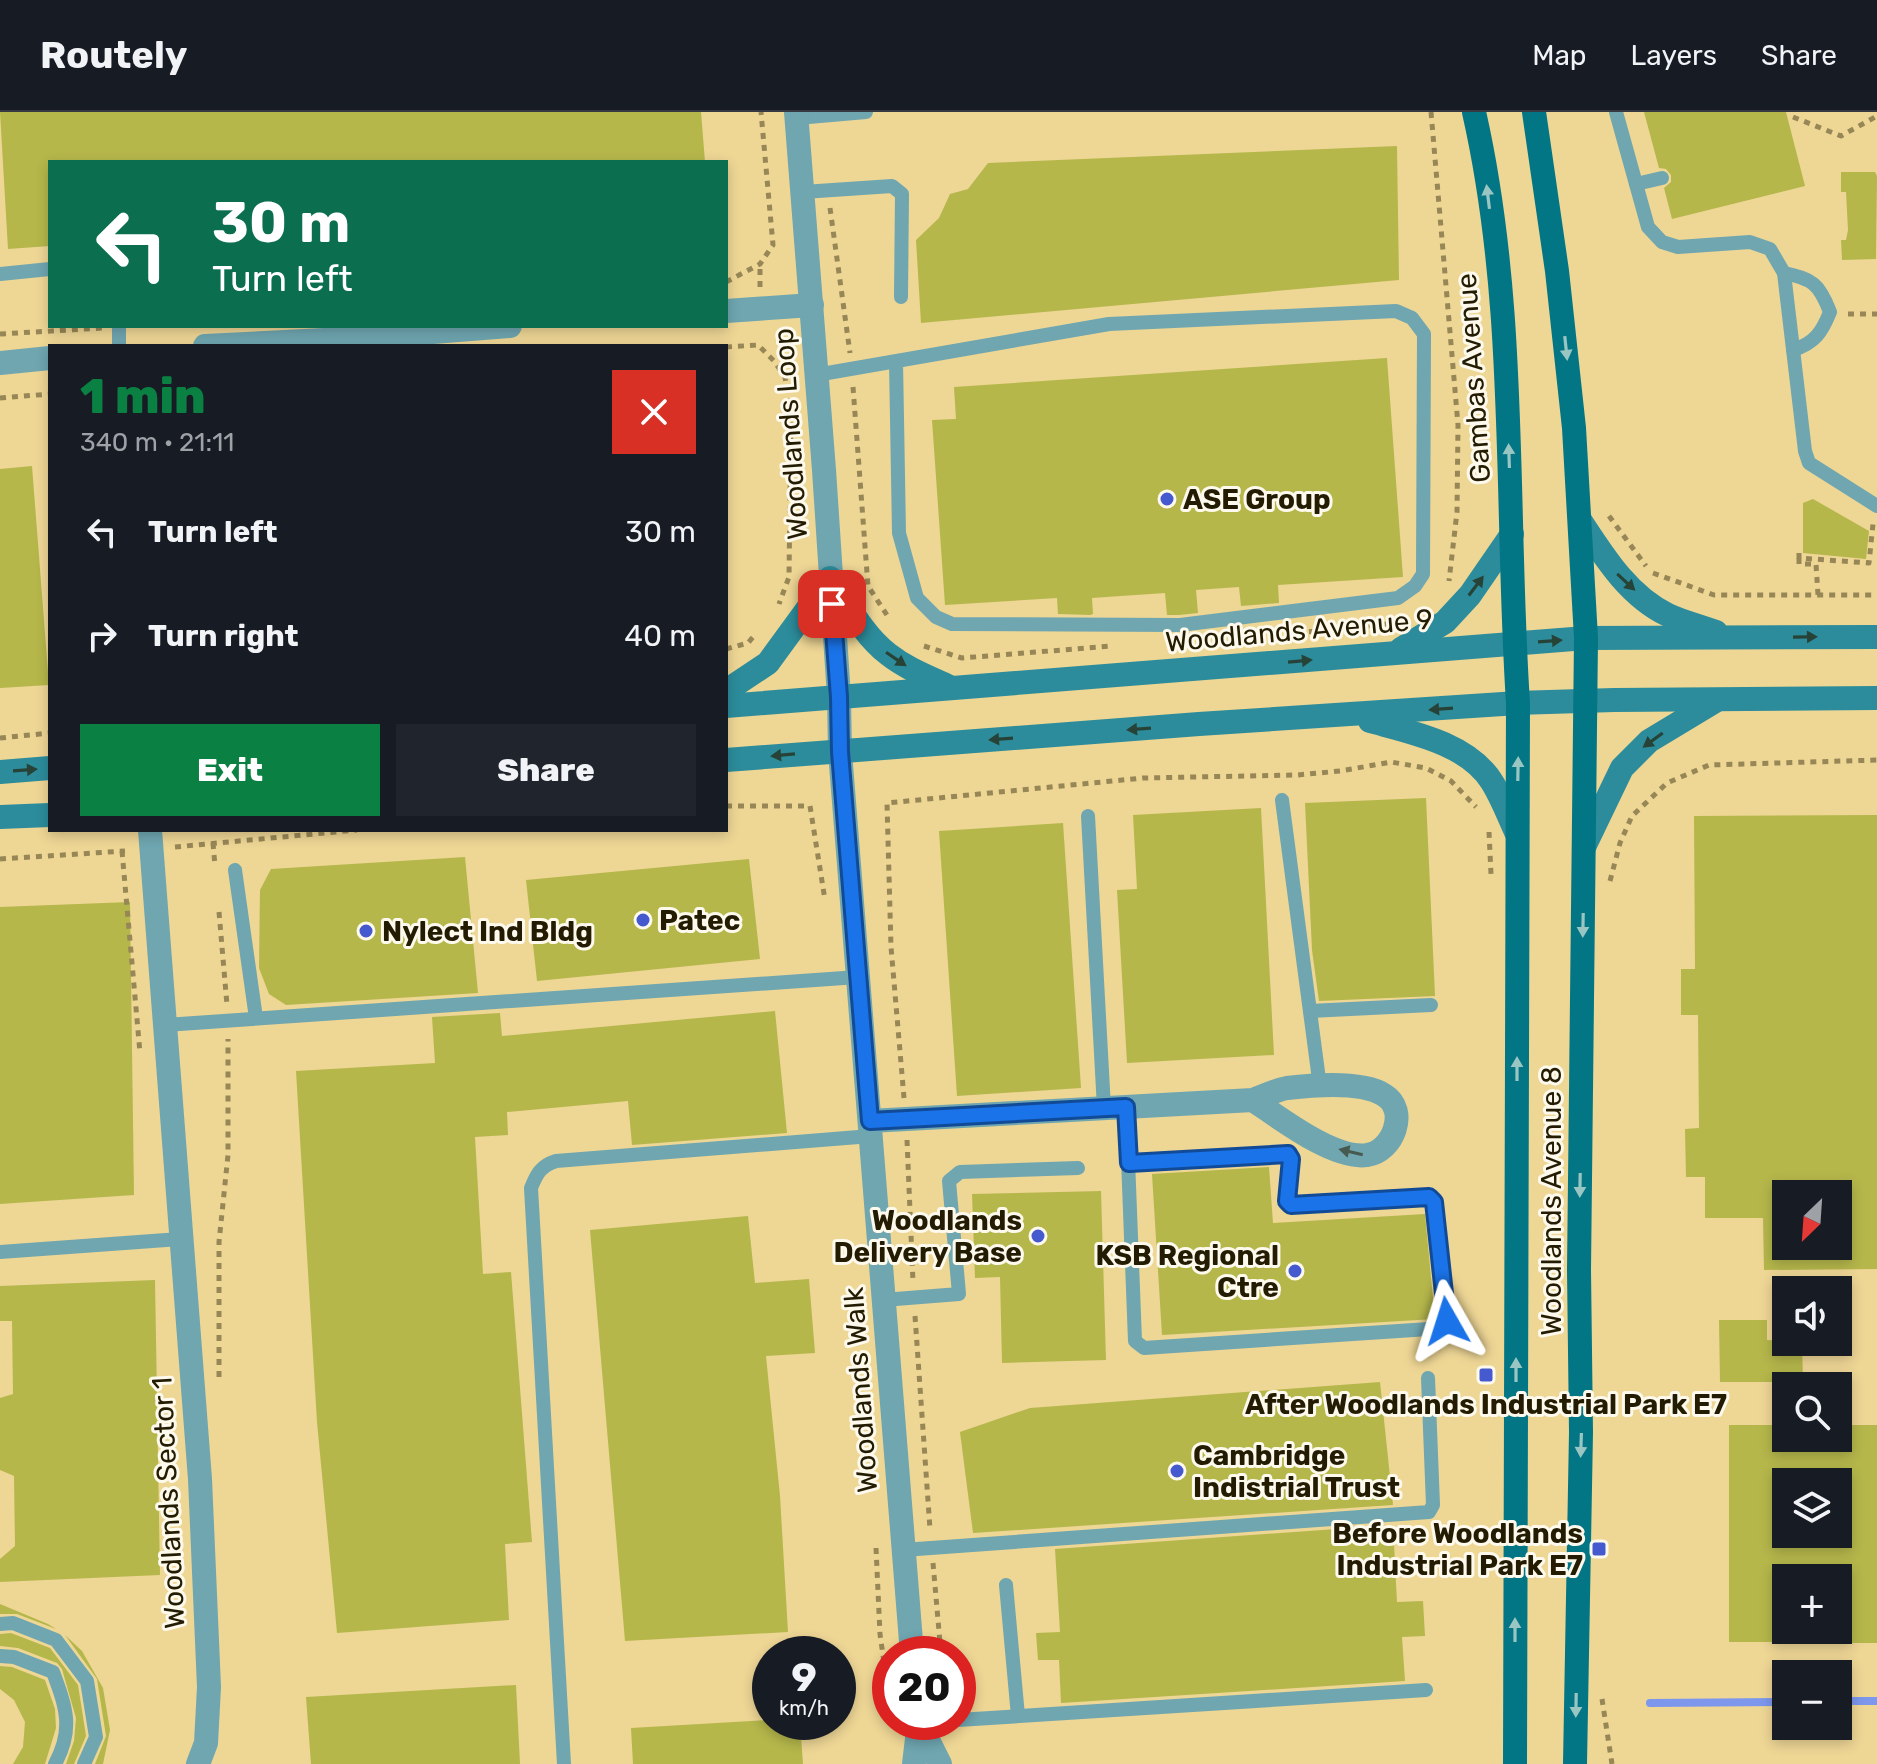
<!DOCTYPE html>
<meta charset="utf-8">
<style>
body{margin:0;font-family:Rubik,sans-serif;background:#20242c;color:#f1f3f6;height:100vh;display:flex;flex-direction:column;font-size:30px;white-space:nowrap}
*{box-sizing:border-box;margin:0}
p{font-size:26px;color:#9ea1a6}
.icon{flex:none;width:44px;height:44px;fill:none;stroke:currentColor;stroke-width:2;stroke-linecap:round;stroke-linejoin:round}
.map{position:relative;flex:1;overflow:hidden}
.drawer{position:absolute;left:48px;top:232px;width:680px;height:488px;display:flex;flex-direction:column;background:#171b24;border-radius:0px;box-shadow:0 4px 12px #0003}
.drawer>*{flex:none}
.top-card{position:absolute;left:48px;top:48px;width:680px;height:168px;border-radius:0px;box-shadow:0 4px 12px #0003;background:#0b6e4f;color:#fff;overflow:hidden}
.needle{width:52px;rotate:205deg}
.controls{position:absolute;left:1772px;top:1068px;display:grid;gap:16px}
.controls a{display:grid;place-items:center;width:80px;height:80px;border-radius:0px;background:#171b24;box-shadow:0 4px 12px #0003;font-size:40px}
.speed{position:absolute;left:752px;top:1524px;display:flex;gap:16px;font-size:40px;font-weight:700;text-align:center}
.speed>*{display:grid;place-content:center;width:104px;height:104px;border-radius:50%;background:#171b24;box-shadow:0 4px 12px #0003;line-height:1}
.speed small{font-size:20px;font-weight:400}
.speed .limit{border:12px solid #d22;background:#fff;color:#111}
.pin{position:absolute;display:grid;place-items:center;width:68px;height:68px;color:#fff;margin:-34px;border-radius:16px;box-shadow:0 4px 12px #0006}
.me{position:absolute;width:88px;margin:-44px;rotate:354deg;stroke-linejoin:round;filter:drop-shadow(0 0 6px #0008)}
.turn{display:flex;align-items:center;gap:28px;height:168px;padding:0 32px;font-size:36px}
.turn .icon{width:104px;height:104px;stroke-width:2.5}
.turn b{display:block;font-size:56px;line-height:68px}
.round{display:grid;place-items:center;flex:none;width:84px;height:84px;border-radius:0px;background:#20242c}
.head{display:flex;align-items:center;justify-content:space-between;height:136px;padding:0 32px}
h1{font-size:48px;font-weight:800;line-height:60px;color:#0b8043}
.action{display:flex;gap:16px;margin-top:auto;padding:16px 32px}
.action a{flex:1;height:92px;border-radius:0px;background:#0b8043;color:#fff;font-size:32px;font-weight:800;line-height:92px;text-align:center}
.action a+a{background:#20242c;color:#f1f3f6}
ul{padding:0;list-style:none}
li{display:flex;align-items:center;gap:24px;height:104px;padding:0 32px}
li div{flex:1}
li b{display:block;font-size:30px}
li em{font-style:normal}
header{display:flex;align-items:center;gap:48px;box-sizing:border-box;height:112px;padding:0 40px;background:#171b24;border-bottom:2px solid #363941}
header strong{font-size:38px}
nav{display:flex;gap:44px;margin-inline-start:auto;font-size:28px}
.map>svg:first-child{display:block}
</style>
<header>
<strong>Routely</strong>
<nav><a>Map</a><a>Layers</a><a>Share</a></nav>
</header>
<div class="map">
<svg width="1877" height="1652" viewBox="0 0 1877 1652">
<rect width="100%" height="100%" fill="#eed695"/>
<g fill="none" stroke-linecap="round" stroke-linejoin="round">
<g stroke="#7d97ed" stroke-width="8">
<path d="M1838,1589H1877"/>
<path d="M1650,1591L1786,1590"/>
</g>
</g>
<g fill="#b5b74b" fill-rule="evenodd">
<path d="M0,0H701L705,50H50V134L8,137Z"/>
<path d="M1644,0H1786L1805,74L1672,107L1664,76L1671,70V63L1666,57L1659,56Z"/>
<path d="M1397,34L1399,168L921,211L916,128L939,106L950,82L968,77L988,51Z"/>
<path d="M1841,60H1875L1877,64L1876,147L1842,148L1841,128H1846L1848,118L1846,80H1841Z"/>
<path d="M1387,246L1403,465L1278,473L1279,491L1241,494L1239,475L1196,478L1198,501L1179,503H1167L1165,481L1092,486L1093,502L1090,503L1058,502L1057,486L945,493L932,308L956,307L954,275Z"/>
<path d="M32,354L49,573L0,576V357Z"/>
<path d="M1813,387L1869,419L1866,447L1803,441V391Z"/>
<path d="M1426,686L1435,884L1319,889L1312,838L1305,691Z"/>
<path d="M1261,696L1274,943L1127,951L1117,778L1137,777L1133,703Z"/>
<path d="M1877,703V1157L1764,1158L1763,1106H1705V1065H1686L1685,1017L1699,1016L1698,903H1681V857H1695L1694,704ZM1786,1082H1838V1134H1786Z"/>
<path d="M1063,711L1081,976L957,984L939,719Z"/>
<path d="M465,745L478,881L286,893L269,882L259,856L260,778L271,757Z"/>
<path d="M749,747L760,847L537,869L526,768Z"/>
<path d="M130,790L134,1083L0,1092V795Z"/>
<path d="M775,899L787,1021L632,1033L628,989L507,1000L508,1023L475,1025L483,1162L511,1160L532,1430L505,1432L509,1508L337,1521L317,1310L296,959L435,951L432,905L500,901L502,924Z"/>
<path d="M1269,1055L1273,1111L1425,1102L1435,1207L1162,1223L1152,1062Z"/>
<path d="M1101,1079L1106,1248L1002,1251L1000,1165L975,1166L972,1082Z"/>
<path d="M748,1104L755,1171L809,1167L815,1241L766,1244L780,1384L788,1520L625,1529L590,1118Z"/>
<path d="M155,1168L160,1463L0,1470V1447L15,1434L14,1364L0,1358V1286L13,1282L12,1209H0V1174Z"/>
<path d="M1719,1208H1767V1228L1802,1230L1803,1270H1720Z"/>
<path d="M1380,1270L1393,1393L973,1421L960,1320L1030,1296Z"/>
<path d="M1729,1313H1786V1326H1838V1313H1877V1531H1838V1466H1786V1530H1729ZM1786,1370H1838V1422H1786Z"/>
<path d="M1393,1413L1397,1490L1423,1489L1425,1524L1402,1525L1405,1569L1061,1591L1059,1548H1038L1036,1521L1060,1520L1055,1437Z"/>
<path d="M0,1492L48,1512L56,1517L17,1502H0Z"/>
<path d="M11,1521L50,1536L78,1573L86,1624L74,1652H66L74,1629L76,1606L62,1557L57,1551L18,1536L0,1534V1522Z"/>
<path d="M65,1523L82,1539L103,1576L110,1618L103,1652H95L106,1624L97,1567Z"/>
<path d="M0,1554L12,1555L45,1568L55,1597L56,1616L45,1652H13L23,1635L25,1610L14,1588L0,1577Z"/>
<path d="M516,1573L520,1652H311L306,1585Z"/>
<path d="M770,1608V1610H800L803,1652H633L631,1616Z"/>
</g>
<g fill="none" stroke-linecap="round" stroke-linejoin="round">
<g stroke="#988756" stroke-width="5" stroke-dasharray="6 6" stroke-linecap="butt">
<path d="M1431,0L1458,313L1457,400L1449,469"/>
<path d="M1793,5L1841,24L1877,4"/>
<path d="M830,96L850,241"/>
<path d="M726,170L760,152L773,133L761,0"/>
<path d="M760,175V152"/>
<path d="M1848,202H1877"/>
<path d="M0,222L103,216"/>
<path d="M726,235L758,233L774,249L785,265L791,305L789,465L779,492"/>
<path d="M853,275L868,474L887,503"/>
<path d="M0,286L50,282"/>
<path d="M1609,404L1646,454"/>
<path d="M1799,441V446L1869,451L1873,412"/>
<path d="M1799,446V452H1816L1818,483"/>
<path d="M1653,461L1714,483H1877"/>
<path d="M1297,521L1395,511"/>
<path d="M924,534L962,546L1112,534"/>
<path d="M726,537L748,531L753,525"/>
<path d="M0,626L50,621"/>
<path d="M726,694H810L825,788"/>
<path d="M1489,720L1491,762"/>
<path d="M213,731L215,754"/>
<path d="M175,735L357,718"/>
<path d="M122,739L140,941"/>
<path d="M0,747L125,739"/>
<path d="M1610,769L1620,731L1632,704L1667,671L1709,653L1877,648"/>
<path d="M219,800L227,893"/>
<path d="M904,986L891,835L887,691L1143,666L1297,663L1340,659L1391,650L1426,656L1451,669L1476,695"/>
<path d="M907,1028L913,1170"/>
<path d="M915,1204L930,1417"/>
<path d="M219,1265V1130L228,1043V927"/>
<path d="M876,1436L880,1522L890,1593"/>
<path d="M933,1451L941,1542"/>
<path d="M1602,1587L1612,1652"/>
</g>
<g stroke="#6fa6b0" stroke-width="14">
<path d="M1616,0L1648,115L1662,130L1678,135L1750,130L1770,137L1784,161L1805,339L1809,351L1877,394"/>
<path d="M797,6L866,0"/>
<path d="M1636,72L1662,66"/>
<path d="M803,80L892,74L902,82L901,185"/>
<path d="M1784,161C1812,167 1819,171 1830,200C1822,220 1815,231 1793,238"/>
<path d="M0,162L50,157"/>
<path d="M119,214V234"/>
<path d="M816,263L1109,212L1396,199L1412,206L1424,222L1423,462L1415,474L1398,486L1180,513L952,512L936,505L917,486L899,421L896,249"/>
<path d="M1282,688L1320,975"/>
<path d="M1088,704L1104,996"/>
<path d="M235,758L256,906"/>
<path d="M1310,899L1431,893"/>
<path d="M165,913L858,865"/>
<path d="M1126,995L1135,1229L1144,1236L1444,1216L1447,1212L1434,1090L1429,1085L1291,1093L1287,1089L1291,1047L1288,1042L1129,1051"/>
<path d="M0,1140L180,1127"/>
<path d="M883,1188L959,1182L949,1069L960,1060L1078,1056"/>
<path d="M903,1438L1429,1400L1433,1393L1428,1266"/>
<path d="M1006,1473L1018,1604"/>
<path d="M0,1512L13,1511L56,1528L87,1569L96,1625L84,1652"/>
<path d="M0,1544L14,1545L53,1560C66,1595 74,1617 55,1652"/>
<path d="M958,1608L1426,1578"/>
<path d="M564,1652L531,1076C537,1061 541,1054 556,1049L871,1024"/>
</g>
<g stroke="#6fa6b0" stroke-width="24">
<path d="M796,0L824,358L839,585L840,640L912,1542"/>
<path d="M726,199L812,193"/>
<path d="M205,234L344,227L510,214"/>
<path d="M0,251L50,246"/>
<path d="M150,718L200,1367L209,1575L206,1631L198,1652"/>
<path d="M870,1009L1253,988C1264,984 1276,978 1287,976C1313,973 1362,969 1384,983C1409,998 1393,1040 1367,1043C1334,1048 1280,1006 1253,988"/>
<path d="M919,1610L940,1652"/>
<path d="M914,1652L919,1610"/>
</g>
<g stroke="#2c8c9b" stroke-width="24">
<path d="M1580,408C1603,443 1628,484 1668,503C1683,510 1700,514 1716,520"/>
<path d="M1401,537L1445,510L1470,483L1512,422"/>
<path d="M726,579L768,551L830,466C847,491 863,523 888,542C907,557 929,565 950,575"/>
<path d="M726,594L1586,526L1877,525"/>
<path d="M1370,609C1410,620 1468,631 1492,670C1502,686 1509,705 1517,722"/>
<path d="M726,648L1199,612L1518,591L1614,588L1877,586"/>
<path d="M0,660L50,656"/>
<path d="M0,705L50,703"/>
<path d="M1584,735L1622,656L1649,629L1717,588"/>
</g>
<g stroke="#037685" stroke-width="24">
<path d="M1474,0C1518,194 1505,394 1518,591L1515,1652"/>
<path d="M1534,0L1557,159L1574,316L1586,526L1579,1158L1581,1320L1575,1652"/>
</g>
</g>
<defs><path id="oneway-solid" d="M-6-.8H1V-3.2L6.5 0L1 3.2V.8H-6Z" transform="scale(2)"/></defs>
<g fill="#99c5c3">
<use href="#oneway-solid" transform="translate(1488 85) rotate(-97)"/>
<use href="#oneway-solid" transform="translate(1566 236) rotate(84)"/>
<use href="#oneway-solid" transform="translate(1509 344) rotate(-92)"/>
<use href="#oneway-solid" transform="translate(1518 657) rotate(-89)"/>
<use href="#oneway-solid" transform="translate(1583 813) rotate(91)"/>
<use href="#oneway-solid" transform="translate(1517 957) rotate(-90)"/>
<use href="#oneway-solid" transform="translate(1580 1073) rotate(91)"/>
<use href="#oneway-solid" transform="translate(1516 1258) rotate(-90)"/>
<use href="#oneway-solid" transform="translate(1581 1333) rotate(92)"/>
<use href="#oneway-solid" transform="translate(1515 1518) rotate(-90)"/>
<use href="#oneway-solid" transform="translate(1576 1593) rotate(91)"/>
</g>
<g fill="#274338">
<use href="#oneway-solid" transform="translate(1626 470) rotate(43)"/>
<use href="#oneway-solid" transform="translate(1476 474) rotate(-53)"/>
<use href="#oneway-solid" transform="translate(1805 525) rotate(-1)"/>
<use href="#oneway-solid" transform="translate(1550 529) rotate(-4)"/>
<use href="#oneway-solid" transform="translate(896 547) rotate(34)"/>
<use href="#oneway-solid" transform="translate(1300 549) rotate(-5)"/>
<use href="#oneway-solid" transform="translate(1441 597) rotate(176)"/>
<use href="#oneway-solid" transform="translate(1139 617) rotate(176)"/>
<use href="#oneway-solid" transform="translate(1001 627) rotate(176)"/>
<use href="#oneway-solid" transform="translate(1653 628) rotate(144)"/>
<use href="#oneway-solid" transform="translate(783 643) rotate(175)"/>
<use href="#oneway-solid" transform="translate(25 658) rotate(-4)"/>
</g>
<use fill="#465a50" href="#oneway-solid" transform="translate(1351 1040) rotate(-167)"/>
<g fill="none" stroke-linecap="round" stroke-linejoin="round">
<defs>
<path id="route" d="M832,492L839,585L840,640L870,1009L1126,995L1129,1051L1288,1042L1291,1047L1287,1089L1291,1093L1429,1085L1434,1090L1447,1209"/>
</defs>
<use href="#route" stroke="#114b97" stroke-width="20"/>
<use href="#route" stroke="#1a73e8" stroke-width="14"/>
</g>
<g fill="#445ace" stroke="#fdf9ec" stroke-width="3">
<circle cx="1167" cy="387" r="8"/>
<circle cx="643" cy="808" r="8"/>
<circle cx="366" cy="819" r="8"/>
<circle cx="1038" cy="1124" r="8"/>
<circle cx="1295" cy="1159" r="8"/>
<rect x="1478" y="1255" width="16" height="16" rx="4"/>
<circle cx="1177" cy="1359" r="8"/>
<rect x="1591" y="1429" width="16" height="16" rx="4"/>
</g>
<g text-anchor="middle" stroke-width="6" stroke-linejoin="round" paint-order="stroke">
<g font-size="28" fill="#241c02" stroke="#fdf9ec">
<text transform="translate(1473 266) rotate(-94)" y="10">Gambas Avenue</text>
<text transform="translate(790 322) rotate(-94)" y="10">Woodlands Loop</text>
<text transform="translate(1299 518) rotate(-5)" y="10">Woodlands Avenue 9</text>
<text transform="translate(1551 1089) rotate(-90)" y="10">Woodlands Avenue 8</text>
<text transform="translate(860 1278) rotate(-94)" y="10">Woodlands Walk</text>
<text transform="translate(168 1391) rotate(-93)" y="10">Woodlands Sector 1</text>
</g>
<g font-size="28" font-weight="bold" fill="#241c02" stroke="#fdf9ec" text-anchor="start">
<text x="1183" y="397">ASE Group</text>
<text x="659" y="818">Patec</text>
<text x="382" y="829">Nylect Ind Bldg</text>
<text x="1022" y="1118" text-anchor="end">Woodlands<tspan x="1022" dy="32">Delivery Base</tspan></text>
<text x="1279" y="1153" text-anchor="end">KSB Regional<tspan x="1279" dy="32">Ctre</tspan></text>
<text x="1486" y="1302" text-anchor="middle">After Woodlands Industrial Park E7</text>
<text x="1193" y="1353">Cambridge<tspan x="1193" dy="32">Indistrial Trust</tspan></text>
<text x="1583" y="1431" text-anchor="end">Before Woodlands<tspan x="1583" dy="32">Industrial Park E7</tspan></text>
</g>
</g>
</svg>
<div class="controls">
<a><svg class="needle" viewBox="-14 -14 28 28"><path d="M0-13l5 13h-10z" fill="#e53935"/><path d="M0 13l5-13h-10z" fill="#9ea1a6"/></svg></a>
<a><svg class="icon" aria-label="sound" viewBox="0 0 24 24"><path d="M4 9h4l5-4v14l-5-4H4zM17 9q2 3 0 6"/></svg></a>
<a><svg class="icon" aria-label="search" viewBox="0 0 24 24"><circle cx="10" cy="10" r="6"/><path d="M15 15l6 6"/></svg></a>
<a><svg class="icon" aria-label="layers" viewBox="0 0 24 24"><path d="M12 4l9 5-9 5-9-5zM3 14l9 5 9-5"/></svg></a>
<a>+</a>
<a>−</a>
</div>
<div class="speed"><div>9<small>km/h</small></div><div class="limit">20</div></div>
<div class="pin" style="left:832px;top:492px;background:#d93025"><svg class="icon" aria-label="arrive" viewBox="0 0 24 24"><path d="M6 21V4h12l-3 4 3 4H6"/></svg></div>
<svg class="me" style="left:1447px;top:1209px" viewBox="-20 -20 40 40"><path d="M0-17L14 15 0 8-14 15z" fill="#1a73e8" stroke="#fff" stroke-width="4"/></svg>
<div class="top-card">
<div class="turn"><svg class="icon" aria-label="left" viewBox="0 0 24 24"><path d="M17 20v-9H6M10 6l-5 5 5 5"/></svg><div><b>30 m</b>Turn left</div></div>
</div>
<section class="drawer">
<div class="head"><div><h1>1 min</h1><p>340 m · 21:11</p></div><a class="round" style="background:#d93025;color:#fff"><svg class="icon" aria-label="close" viewBox="0 0 24 24"><path d="M6 6l12 12M18 6L6 18"/></svg></a></div>
<ul>
<li><svg class="icon" aria-label="left" viewBox="0 0 24 24"><path d="M17 20v-9H6M10 6l-5 5 5 5"/></svg><div><b>Turn left</b></div><em>30 m</em></li>
<li><svg class="icon" aria-label="right" viewBox="0 0 24 24"><path d="M7 20v-9h11M14 6l5 5-5 5"/></svg><div><b>Turn right</b></div><em>40 m</em></li>
</ul>
<div class="action"><a>Exit</a><a>Share</a></div>
</section>
</div>
